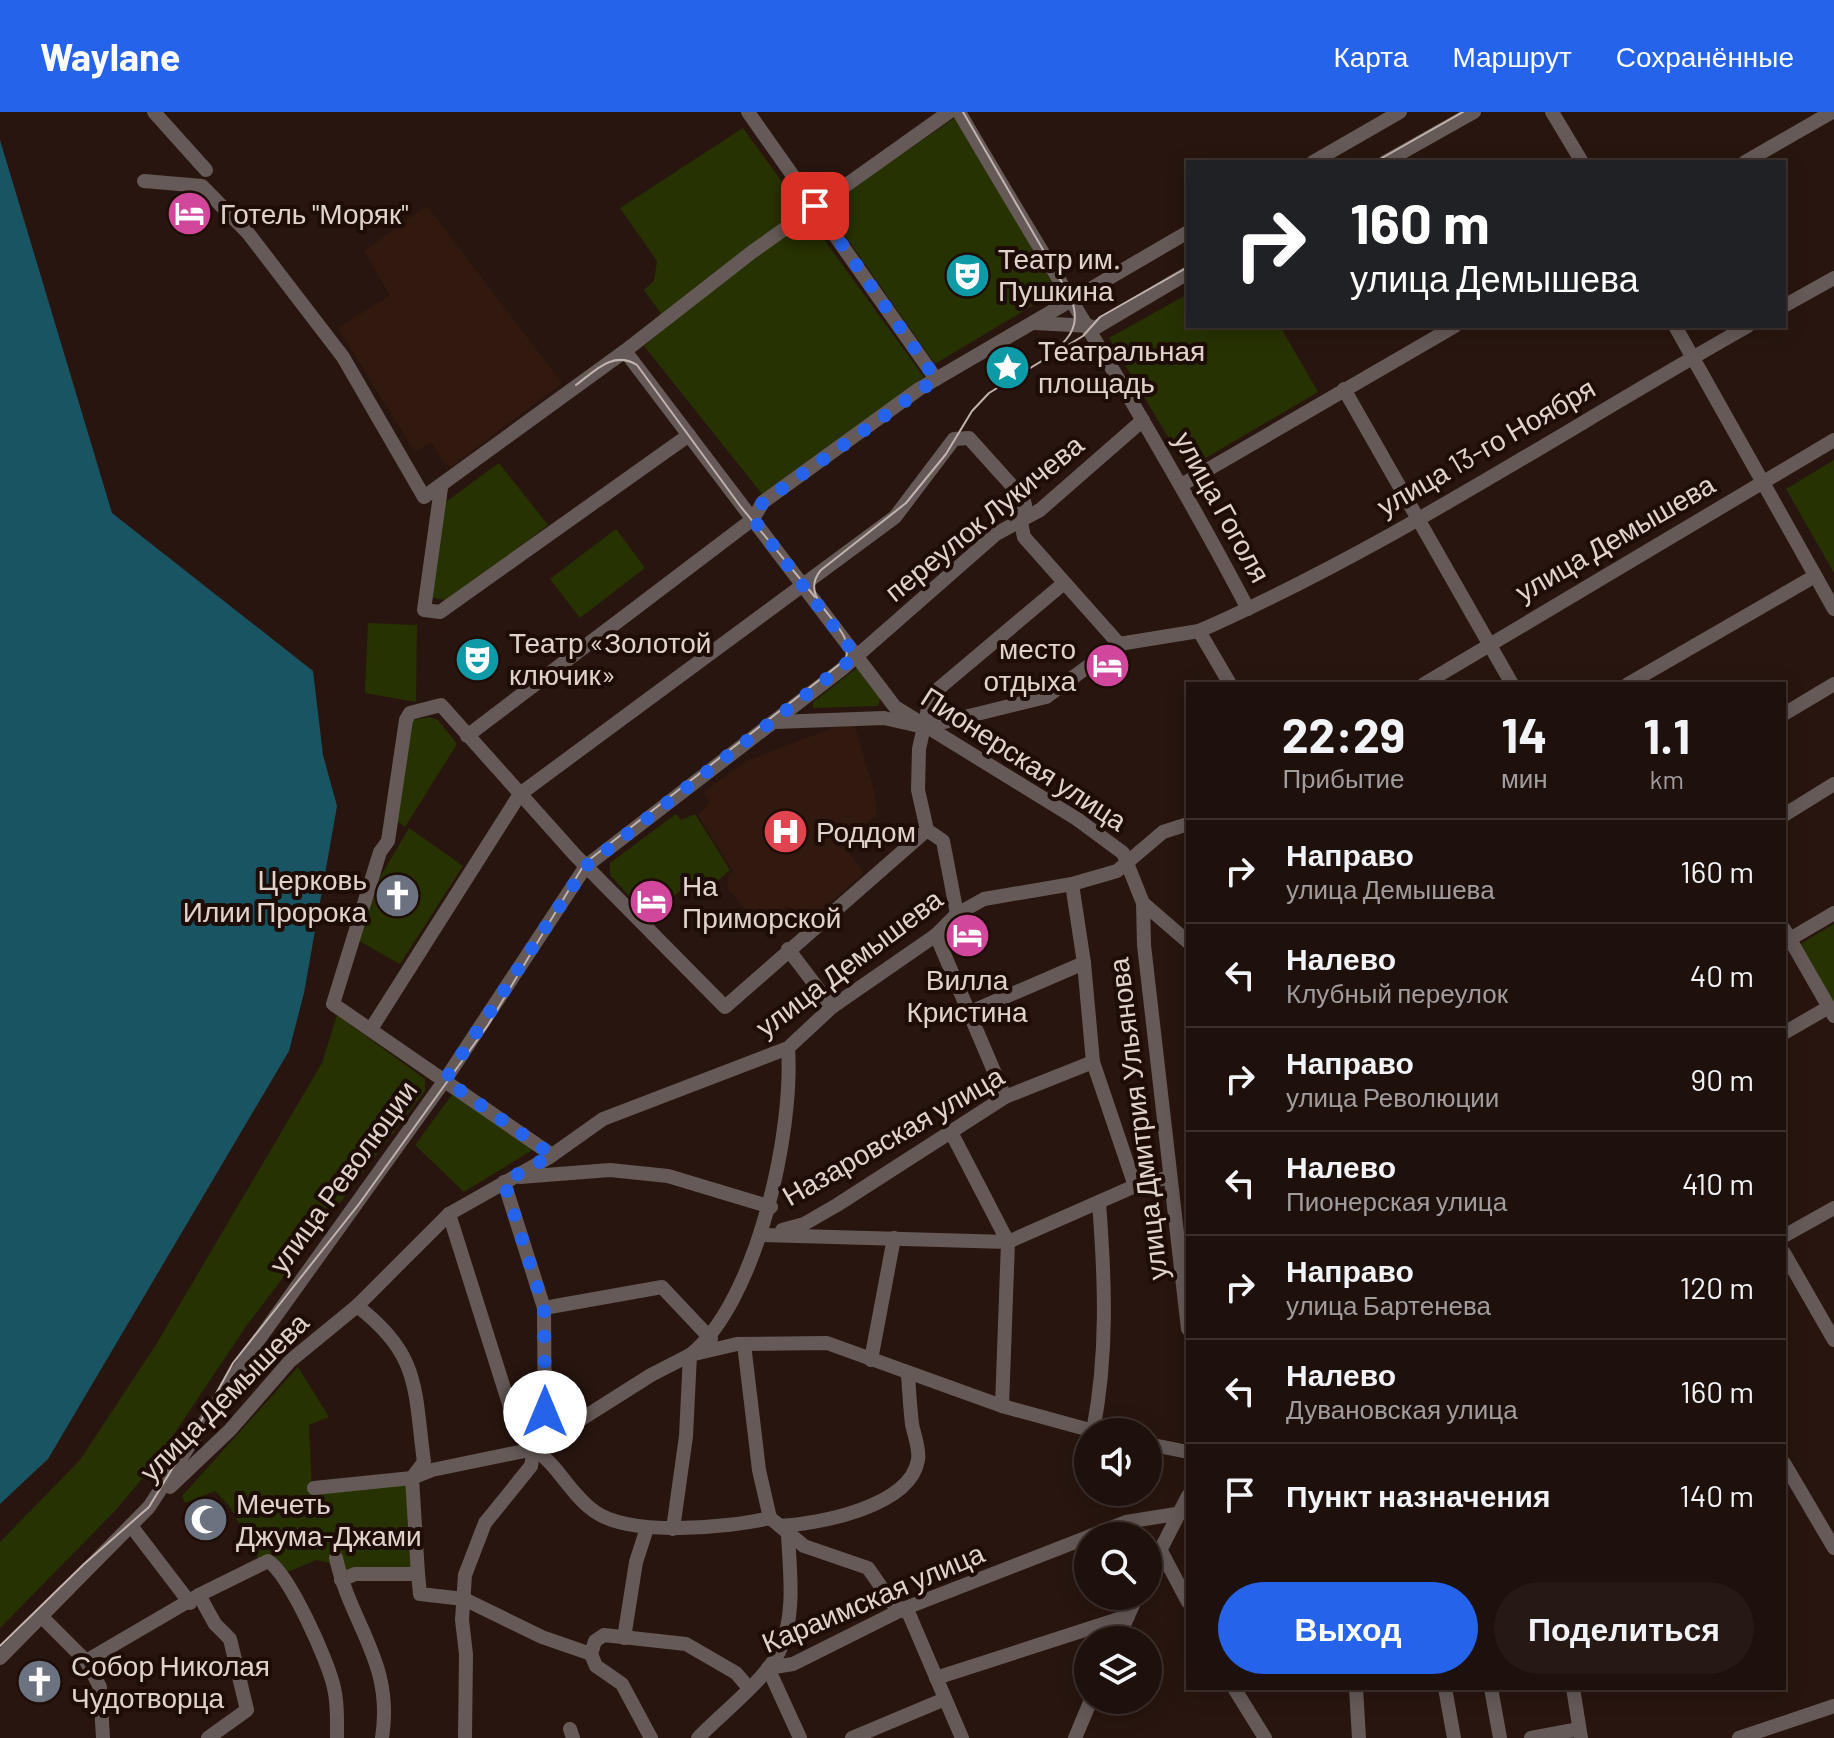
<!DOCTYPE html>
<html lang="ru">
<meta charset="utf-8">
<style>
body{margin:0;font-family:Barlow,sans-serif;background:#261914;color:#f1f3f6;height:100vh;display:flex;flex-direction:column;font-size:30px;white-space:nowrap}
*{box-sizing:border-box;margin:0}
p{font-size:26px;color:#a19d9d}
.icon{flex:none;width:44px;height:44px;fill:none;stroke:currentColor;stroke-width:2;stroke-linecap:round;stroke-linejoin:round}
.map{position:relative;flex:1;overflow:hidden}
.side{position:absolute;left:1186px;top:570px;width:600px;height:1008px;display:flex;flex-direction:column;background:#1e100b;border-radius:0px;box-shadow:0 4px 20px #0003,0 0 0 2px #3c302c}
.side>*{flex:none}
.banner{position:absolute;left:1186px;top:48px;width:600px;height:168px;border-radius:0px;box-shadow:0 4px 20px #0003,0 0 0 2px #3c302c;background:#202124;color:#fff;overflow:hidden}
.tools{position:absolute;left:1074px;top:1306px;display:grid;gap:16px}
.tools a{display:grid;place-items:center;width:88px;height:88px;border-radius:50%;background:#1e100b;box-shadow:0 4px 20px #0003,0 0 0 2px #3c302c;font-size:40px}
.pin{position:absolute;display:grid;place-items:center;width:68px;height:68px;color:#fff;margin:-34px;border-radius:16px;box-shadow:0 4px 12px #0006}
.me{position:absolute;width:88px;margin:-44px;rotate:0deg;stroke-linejoin:round;filter:drop-shadow(0 0 6px #0008)}
.turn{display:flex;align-items:center;gap:28px;height:168px;padding:0 32px;font-size:36px}
.turn .icon{width:104px;height:104px;stroke-width:2.5}
.turn b{display:block;font-size:56px;line-height:68px}
.eta{display:flex;justify-content:space-evenly;align-items:center;height:136px;text-align:center}
.eta b{font-size:48px;font-weight:700;line-height:56px}
.primary-button{display:flex;gap:16px;margin-top:auto;padding:16px 32px}
.primary-button a{flex:1;height:92px;border-radius:48px;background:#2563eb;color:#fff;font-size:32px;font-weight:700;line-height:92px;text-align:center}
.primary-button a+a{background:#261914;color:#f1f3f6}
ul{padding:0;list-style:none}
li{display:flex;align-items:center;gap:24px;height:104px;padding:0 32px;border-top:2px solid #3c302c}
li div{flex:1}
li b{display:block;font-size:30px}
li em{font-style:normal}
header{display:flex;align-items:center;gap:48px;box-sizing:border-box;height:112px;padding:0 40px;background:#2563eb;color:#fff}
header strong{font-size:38px}
nav{display:flex;gap:44px;margin-inline-start:auto;font-size:28px}
.map>svg:first-child{display:block}
</style>
<header>
<strong>Waylane</strong>
<nav><a>Карта</a><a>Маршрут</a><a>Сохранённые</a></nav>
</header>
<div class="map">
<svg width="1834" height="1626" viewBox="0 0 1834 1626">
<rect width="100%" height="100%" fill="#28150f"/>
<g fill="#321910">
<path d="M427,94L562,271L451,355L444,351L431,330L415,340L338,216L390,183L364,139Z"/>
<path d="M854,612L874,678L877,701L847,738L864,761L805,812L789,794L759,814L728,777V764L733,759L698,703L710,690L704,680L746,649L838,614Z"/>
</g>
<g fill="#273201">
<path d="M956,5L1057,179L935,252L825,95Z"/>
<path d="M743,16L924,265L762,382L644,234L669,213L644,178L654,169L657,149L620,96Z"/>
<path d="M1188,182V214H1280L1318,280L1187,357L1109,226Z"/>
<path d="M1834,348V461L1786,377Z"/>
<path d="M499,351L548,413L449,489L430,485L443,392Z"/>
<path d="M616,417L645,456L580,506L550,467Z"/>
<path d="M368,511L417,513L416,590L365,581Z"/>
<path d="M857,556L881,586L878,594L813,596V590Z"/>
<path d="M429,605L438,608L457,632L405,715L394,707L413,608Z"/>
<path d="M676,702L681,708L695,702L730,758L713,773L702,761L669,788L655,773H646L630,785L610,763V751Z"/>
<path d="M409,716L463,754L400,852L359,829L376,772Z"/>
<path d="M1834,812V896L1797,834Z"/>
<path d="M337,903L425,967V979L247,1213L152,1355L115,1399L0,1516V1430L80,1348L157,1231L322,951Z"/>
<path d="M454,980L534,1037L464,1080L415,1033Z"/>
<path d="M298,1255L329,1305L309,1313L312,1378L411,1367L416,1458L340,1466L337,1453L317,1448L285,1461L259,1448L230,1395L215,1379L185,1391L182,1384Z"/>
</g>
<path fill="#185462" d="M0,28L112,401L313,559L323,643L337,694L304,881L289,939L48,1347L0,1392Z"/>
<g fill="none" stroke-linecap="round" stroke-linejoin="round">
<g stroke="#655a57" stroke-width="14">
<path d="M154,0L206,58"/>
<path d="M748,0L936,267"/>
<path d="M959,0C1056,166 1159,327 1248,497"/>
<path d="M1552,0L1582,50"/>
<path d="M1313,50L1400,0"/>
<path d="M1385,50L1474,0"/>
<path d="M1745,50L1832,0"/>
<path d="M144,69L202,74L248,121L343,245L424,385L625,239L752,140L949,0"/>
<path d="M1784,194L1834,166"/>
<path d="M1035,211L1090,214"/>
<path d="M1675,214L1834,497"/>
<path d="M1090,219L1188,161"/>
<path d="M625,239L895,595L1077,707L1123,741L1143,791L1188,830"/>
<path d="M1344,277L1512,572"/>
<path d="M1183,372L1455,214"/>
<path d="M441,376L424,498L440,500L689,323"/>
<path d="M1230,572L1199,519C1390,435 1567,316 1748,214"/>
<path d="M1424,572L1834,328"/>
<path d="M1628,572L1815,464"/>
<path d="M1784,602L1834,572"/>
<path d="M775,610L884,606L924,615L1046,585L1119,532L1199,519"/>
<path d="M467,624L753,407L763,390L919,277L1188,120"/>
<path d="M1784,703L1834,672"/>
<path d="M1072,772L1084,851L1093,950L1135,1074L1170,1065"/>
<path d="M1143,791L1144,833L1188,1217"/>
<path d="M957,802L943,729L927,718L918,678L919,637L931,583L1064,471"/>
<path d="M1784,817L1834,904"/>
<path d="M936,823L1005,985"/>
<path d="M1790,827L1834,801"/>
<path d="M788,837L832,895"/>
<path d="M968,901L1084,851"/>
<path d="M371,917L520,682L895,405L954,327L969,326L1023,386L1025,393L1020,406L1024,425L1119,532"/>
<path d="M1784,921L1829,895"/>
<path d="M952,1022L1008,1130L1002,1294"/>
<path d="M552,1043L333,892L380,740L388,729L406,608L410,601L441,593L575,743L725,895L927,718"/>
<path d="M520,1065L610,1058L668,1064L771,1095"/>
<path d="M504,1070L544,1196L545,1327"/>
<path d="M449,1102L509,1292L534,1337L531,1354L485,1411L465,1463L462,1508L466,1542L465,1626"/>
<path d="M782,1118L804,1112L837,1093L1005,985L1093,950"/>
<path d="M763,1123L1008,1130L1135,1074"/>
<path d="M1784,1124L1834,1096"/>
<path d="M1784,1141L1834,1228"/>
<path d="M357,1194C421,1243 414,1277 424,1350L412,1366L418,1462"/>
<path d="M544,1196L662,1175L711,1227"/>
<path d="M744,1232L759,1358L770,1406"/>
<path d="M871,1248L894,1126"/>
<path d="M1093,1319C1108,1242 1105,1168 1099,1091"/>
<path d="M1148,1332L1188,1340"/>
<path d="M534,1337C558,1353 570,1382 594,1399C629,1425 728,1416 770,1406L780,1414C818,1412 910,1395 918,1348C920,1337 914,1323 912,1312C910,1295 909,1278 908,1262"/>
<path d="M1784,1351L1834,1436"/>
<path d="M170,1375L230,1318L290,1249L357,1194L449,1102L548,1046L603,1007L788,936L832,895L936,823L957,802L984,787L1072,772L1117,759L1163,720L1188,712"/>
<path d="M314,1376L412,1366L432,1358L534,1337L651,1263L690,1243L737,1232L827,1231L1002,1294L1097,1320"/>
<path d="M780,1414L804,1434L868,1456L893,1492L909,1502L962,1626"/>
<path d="M132,1415L190,1491"/>
<path d="M673,1417L686,1324L690,1243C757,1190 794,1019 788,936"/>
<path d="M1090,1424L1126,1410L1176,1402"/>
<path d="M1160,1437L1188,1490"/>
<path d="M336,1446C351,1514 394,1550 382,1626"/>
<path d="M1148,1462L1188,1384"/>
<path d="M341,1468L355,1462H418L420,1482L464,1487L542,1525L591,1542"/>
<path d="M199,1483L215,1512L230,1527L247,1598L208,1626"/>
<path d="M41,1504L86,1549L100,1575L103,1626"/>
<path d="M624,1526L636,1450L647,1416"/>
<path d="M1117,1528L1137,1484"/>
<path d="M591,1542L595,1529L604,1523L686,1532L736,1561L748,1575"/>
<path d="M591,1542L596,1554L622,1572L651,1626"/>
<path d="M0,1546L149,1395L255,1233L445,968L586,754L842,557L996,422L1040,398L1143,308"/>
<path d="M86,1549L199,1483L268,1449C289,1461 329,1551 334,1576C338,1592 337,1609 337,1626"/>
<path d="M768,1556L793,1552L903,1497L1088,1425"/>
<path d="M768,1556L800,1626"/>
<path d="M936,1566L1128,1504"/>
<path d="M1234,1576L1265,1626"/>
<path d="M1356,1576L1359,1626"/>
<path d="M1445,1576L1454,1626"/>
<path d="M1491,1576L1500,1626"/>
<path d="M1573,1576L1581,1626"/>
<path d="M570,1617L573,1626"/>
<path d="M698,1626C721,1602 764,1569 779,1540C796,1504 790,1461 788,1423"/>
<path d="M852,1626L945,1587"/>
<path d="M1075,1626L1091,1588"/>
<path d="M1531,1626L1579,1617"/>
<path d="M1739,1626L1834,1594"/>
</g>
<g stroke="#c1b3ae" stroke-width="2">
<path d="M963,0L1071,186C1078,205 1076,219 1061,233"/>
<path d="M1375,50L1463,0"/>
<path d="M576,273C595,259 613,238 637,253L741,395L815,485"/>
<path d="M196,1318L233,1251L359,1092L488,913L585,751L845,548C860,513 793,491 821,458L906,391L946,342L972,299L989,281L1083,224L1100,205L1188,155"/>
<path d="M0,1534L84,1452L149,1395L201,1309"/>
</g>
</g>
<g fill="none" stroke-linecap="round" stroke-linejoin="round">
<path stroke="#2563eb" stroke-width="14" stroke-dasharray="0 25.2" d="M545,1300L544,1196L504,1070L552,1043L445,968L586,754L856,544L753,407L763,390L936,267L815,94"/>
</g>
<defs>
<symbol id="hotel-disc" viewBox="-11 -11 22 22"><circle r="9.5" fill="#d1479c" stroke="#1e0c06"/><path d="M-6-4.5h1.5V1H6V5H4.5V3h-9V5H-6ZM-4 0a1.8 1.8 0 1 1 3.6 0ZM.5 0V-2.5h3Q6-2.5 6 0Z" fill="#fff"/></symbol>
<symbol id="theatre-disc" viewBox="-11 -11 22 22"><circle r="9.5" fill="#0f9aa8" stroke="#1e0c06"/><path d="M-5-5.5Q0-4 5-5.5V0Q5 5 0 6Q-5 5-5 0ZM-3.3-2.5H-1v1.5H-3.3ZM1-2.5H3.3v1.5H1ZM-2.8 1Q0 5.5 2.8 1Z" fill="#fff"/></symbol>
<symbol id="sight-disc" viewBox="-11 -11 22 22"><circle r="9.5" fill="#0f9aa8" stroke="#1e0c06"/><path d="M0-6L1.8-2.2L6-1.7L2.9 1.2L3.7 5.4L0 3.3L-3.7 5.4L-2.9 1.2L-6-1.7L-1.8-2.2Z" fill="#fff"/></symbol>
<symbol id="hospital-disc" viewBox="-11 -11 22 22"><circle r="9.5" fill="#e0444e" stroke="#1e0c06"/><path d="M-5-5h3v3.5h4V-5h3V5h-3V1.5h-4V5h-3Z" fill="#fff"/></symbol>
<symbol id="church-disc" viewBox="-11 -11 22 22"><circle r="9.5" fill="#6b7280" stroke="#1e0c06"/><path d="M-1.2-6h2.4v3.5h3.3v2.4h-3.3V6h-2.4V-.1h-3.3v-2.4h3.3Z" fill="#fff"/></symbol>
<symbol id="mosque-disc" viewBox="-11 -11 22 22"><circle r="9.5" fill="#6b7280" stroke="#1e0c06"/><path d="M3.5-4.9A6 6 0 1 0 3.5 4.9A5 5 0 1 1 3.5-4.9Z" fill="#fff"/></symbol>
</defs>
<g fill-rule="evenodd">
<use href="#hotel-disc" x="164" y="76" width="51" height="51"/>
<use href="#theatre-disc" x="942" y="138" width="51" height="51"/>
<use href="#sight-disc" x="982" y="230" width="51" height="51"/>
<use href="#theatre-disc" x="452" y="522" width="51" height="51"/>
<use href="#hotel-disc" x="1082" y="528" width="51" height="51"/>
<use href="#hospital-disc" x="760" y="694" width="51" height="51"/>
<use href="#church-disc" x="372" y="758" width="51" height="51"/>
<use href="#hotel-disc" x="626" y="764" width="51" height="51"/>
<use href="#hotel-disc" x="942" y="798" width="51" height="51"/>
<use href="#mosque-disc" x="180" y="1382" width="51" height="51"/>
<use href="#church-disc" x="14" y="1544" width="51" height="51"/>
</g>
<g text-anchor="middle" stroke-width="8" stroke-linejoin="round" paint-order="stroke">
<g font-size="28" fill="#e0d3ce" stroke="#1e0c06" text-anchor="start">
<text x="220" y="112">Готель "Моряк"</text>
<text x="998" y="157">Театр им.<tspan x="998" dy="32">Пушкина</tspan></text>
<text x="1038" y="249">Театральная<tspan x="1038" dy="32">площадь</tspan></text>
<text x="509" y="541">Театр «Золотой<tspan x="509" dy="32">ключик»</tspan></text>
<text x="1076" y="547" text-anchor="end">место<tspan x="1076" dy="32">отдыха</tspan></text>
<text x="816" y="730">Роддом</text>
<text x="367" y="778" text-anchor="end">Церковь<tspan x="367" dy="32">Илии Пророка</tspan></text>
<text x="682" y="784">На<tspan x="682" dy="32">Приморской</tspan></text>
<text x="967" y="878" text-anchor="middle">Вилла<tspan x="967" dy="32">Кристина</tspan></text>
<text x="236" y="1402">Мечеть<tspan x="236" dy="32">Джума-Джами</tspan></text>
<text x="71" y="1564">Собор Николая<tspan x="71" dy="32">Чудотворца</tspan></text>
</g>
<g font-size="28" fill="#e0d3ce" stroke="#1e0c06">
<text transform="translate(1486 335) rotate(-30)" y="10">улица 13-го Ноября</text>
<text transform="translate(1222 395) rotate(61)" y="10">улица Гоголя</text>
<text transform="translate(984 406) rotate(-39)" y="10">переулок Лукичева</text>
<text transform="translate(1615 426) rotate(-30)" y="10">улица Демышева</text>
<text transform="translate(1024 647) rotate(33)" y="10">Пионерская улица</text>
<text transform="translate(849 851) rotate(-37)" y="10">улица Демышева</text>
<text transform="translate(1138 1007) rotate(-97)" y="10">улица Дмитрия Ульянова</text>
<text transform="translate(893 1024) rotate(-30)" y="10">Назаровская улица</text>
<text transform="translate(343 1065) rotate(-54)" y="10">улица Революции</text>
<text transform="translate(224 1285) rotate(-45)" y="10">улица Демышева</text>
<text transform="translate(873 1486) rotate(-23)" y="10">Караимская улица</text>
</g>
</g>
</svg>
<div class="tools">
<a><svg class="icon" aria-label="sound" viewBox="0 0 24 24"><path d="M4 9h4l5-4v14l-5-4H4zM17 9q2 3 0 6"/></svg></a>
<a><svg class="icon" aria-label="search" viewBox="0 0 24 24"><circle cx="10" cy="10" r="6"/><path d="M15 15l6 6"/></svg></a>
<a><svg class="icon" aria-label="layers" viewBox="0 0 24 24"><path d="M12 4l9 5-9 5-9-5zM3 14l9 5 9-5"/></svg></a>
</div>
<div class="pin" style="left:815px;top:94px;background:#d93025"><svg class="icon" aria-label="arrive" viewBox="0 0 24 24"><path d="M6 21V4h12l-3 4 3 4H6"/></svg></div>
<svg class="me" style="left:545px;top:1300px" viewBox="-20 -20 40 40"><circle r="19" fill="#fff"/><path d="M0-13L10 11 0 6-10 11z" fill="#2563eb"/></svg>
<div class="banner">
<div class="turn"><svg class="icon" aria-label="right" viewBox="0 0 24 24"><path d="M7 20v-9h11M14 6l5 5-5 5"/></svg><div><b>160 m</b>улица Демышева</div></div>
</div>
<section class="side">
<div class="eta">
<div><b>22:29</b><p>Прибытие</p></div>
<div><b>14</b><p>мин</p></div>
<div><b>1.1</b><p>km</p></div>
</div>
<ul>
<li><svg class="icon" aria-label="right" viewBox="0 0 24 24"><path d="M7 20v-9h11M14 6l5 5-5 5"/></svg><div><b>Направо</b><p>улица Демышева</p></div><em>160 m</em></li>
<li><svg class="icon" aria-label="left" viewBox="0 0 24 24"><path d="M17 20v-9H6M10 6l-5 5 5 5"/></svg><div><b>Налево</b><p>Клубный переулок</p></div><em>40 m</em></li>
<li><svg class="icon" aria-label="right" viewBox="0 0 24 24"><path d="M7 20v-9h11M14 6l5 5-5 5"/></svg><div><b>Направо</b><p>улица Революции</p></div><em>90 m</em></li>
<li><svg class="icon" aria-label="left" viewBox="0 0 24 24"><path d="M17 20v-9H6M10 6l-5 5 5 5"/></svg><div><b>Налево</b><p>Пионерская улица</p></div><em>410 m</em></li>
<li><svg class="icon" aria-label="right" viewBox="0 0 24 24"><path d="M7 20v-9h11M14 6l5 5-5 5"/></svg><div><b>Направо</b><p>улица Бартенева</p></div><em>120 m</em></li>
<li><svg class="icon" aria-label="left" viewBox="0 0 24 24"><path d="M17 20v-9H6M10 6l-5 5 5 5"/></svg><div><b>Налево</b><p>Дувановская улица</p></div><em>160 m</em></li>
<li><svg class="icon" aria-label="arrive" viewBox="0 0 24 24"><path d="M6 21V4h12l-3 4 3 4H6"/></svg><div><b>Пункт назначения</b></div><em>140 m</em></li>
</ul>
<div class="primary-button"><a>Выход</a><a>Поделиться</a></div>
</section>
</div>
